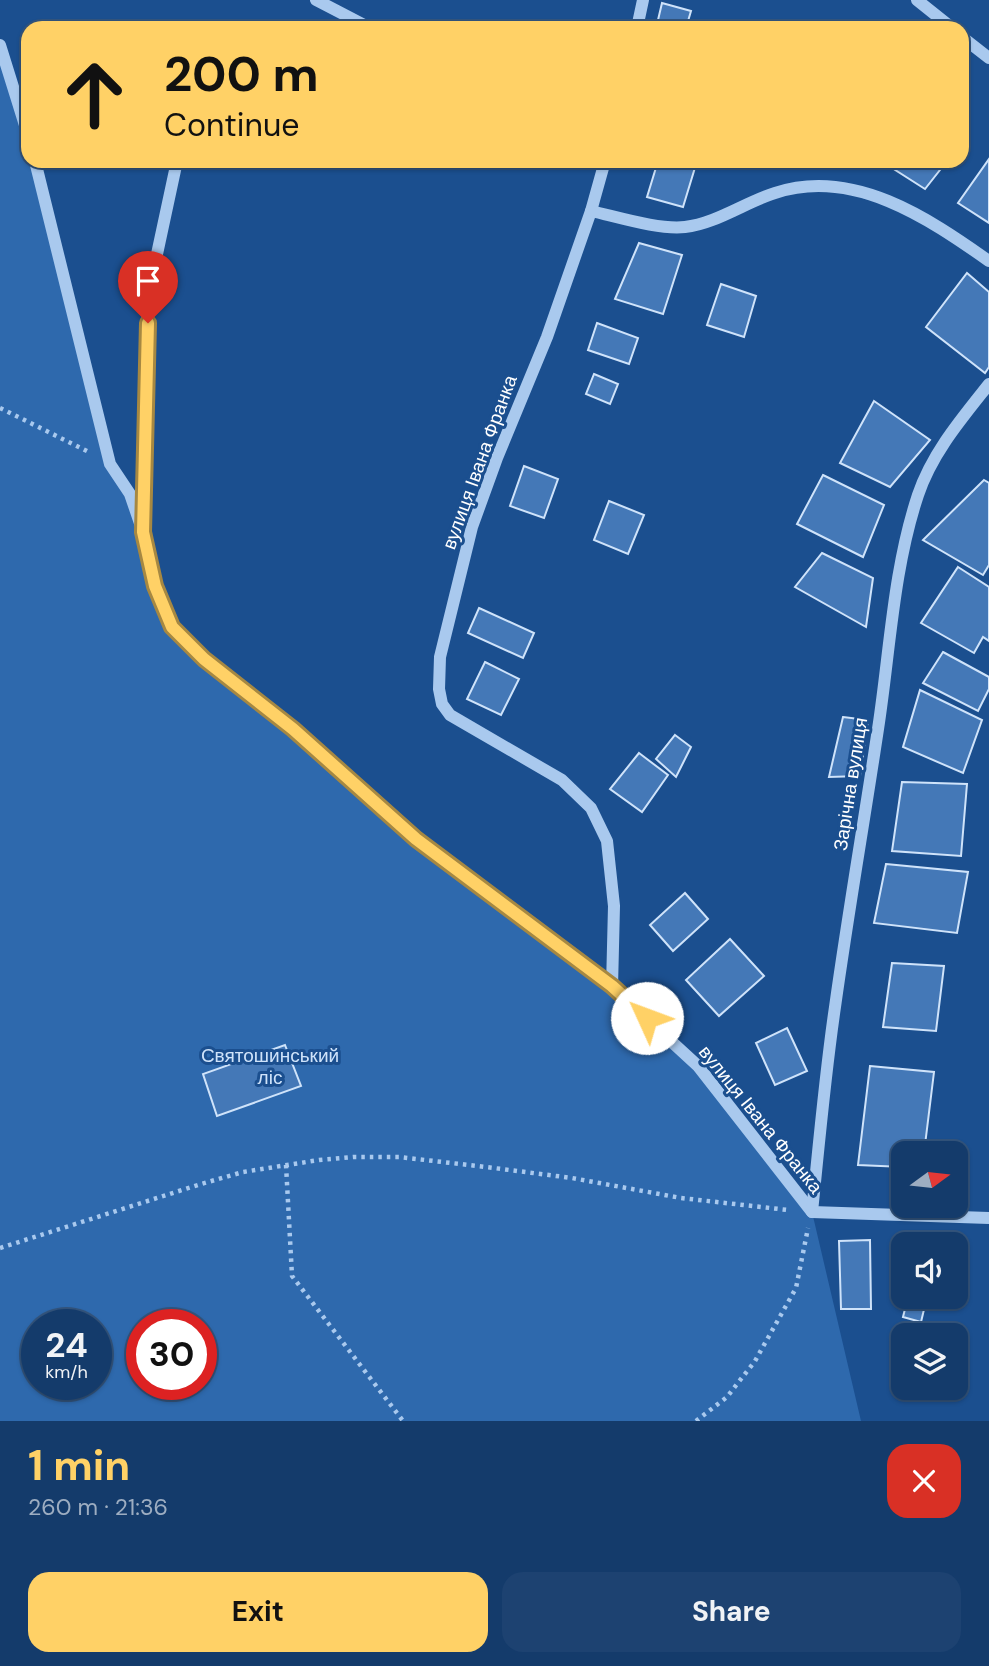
<!DOCTYPE html>
<meta charset="utf-8">
<style>
body{margin:0;font-family:"DM Sans",sans-serif;background:#1d4271;color:#f1f3f6;height:100vh;display:flex;flex-direction:column;font-size:26px;white-space:nowrap}
*{box-sizing:border-box;margin:0}
p{font-size:23px;color:#9dadc1}
.icon{flex:none;width:38px;height:38px;fill:none;stroke:currentColor;stroke-width:2;stroke-linecap:round;stroke-linejoin:round}
.map{position:relative;height:1421px;overflow:hidden}
.drawer{display:flex;flex-direction:column;background:#143b6b;flex:1}
.drawer>*{flex:none}
.guide{position:absolute;left:21px;top:21px;width:948px;height:147px;border-radius:21px;box-shadow:0 2px 5px #0004,0 0 0 2px #33557e;background:#ffd166;color:#111;overflow:hidden}
.needle{width:46px;rotate:75deg}
.buttons{position:absolute;left:891px;top:1141px;display:grid;gap:14px}
.buttons a{display:grid;place-items:center;width:77px;height:77px;border-radius:14px;background:#143b6b;box-shadow:0 2px 5px #0004,0 0 0 2px #33557e;font-size:35px}
.speed{position:absolute;left:21px;top:1309px;display:flex;gap:14px;font-size:35px;font-weight:700;text-align:center}
.speed>*{display:grid;place-content:center;width:91px;height:91px;border-radius:50%;background:#143b6b;box-shadow:0 2px 5px #0004,0 0 0 2px #33557e;line-height:1}
.speed small{font-size:18px;font-weight:400}
.speed .limit{border:10px solid #d22;background:#fff;color:#111}
.pin{position:absolute;display:grid;place-items:center;width:60px;height:60px;color:#fff;margin:-72px -30px;border-radius:50% 50% 50% 0;rotate:-45deg;box-shadow:0 0 7px #0007}
.pin .icon{rotate:45deg}
.me{position:absolute;width:77px;margin:-38px;rotate:313deg;stroke-linejoin:round;filter:drop-shadow(0 0 5px #0008)}
.turn{display:flex;align-items:center;gap:24px;height:147px;padding:0 28px;font-size:32px}
.turn .icon{width:91px;height:91px;stroke-width:2.5}
.turn b{display:block;font-size:49px;line-height:60px}
.round{display:grid;place-items:center;flex:none;width:74px;height:74px;border-radius:21px;background:#1d4271}
.head{display:flex;align-items:center;justify-content:space-between;height:119px;padding:0 28px}
h1{font-size:42px;font-weight:700;line-height:52px;color:#ffd166}
.primary-button{display:flex;gap:14px;margin-top:auto;padding:14px 28px}
.primary-button a{flex:1;height:80px;border-radius:21px;background:#ffd166;color:#111;font-size:28px;font-weight:700;line-height:80px;text-align:center}
.primary-button a+a{background:#1d4271;color:#f1f3f6}
.map>svg:first-child{display:block}
</style>
<div class="map">
<svg width="989" height="1421" viewBox="0 0 989 1421">
<rect width="100%" height="100%" fill="#1b4f8f"/>
<path fill="#2e69ad" fill-rule="evenodd" d="M0,45L28,135V161H35L110,463L130,494L172,627L416,839L612,987L698,1066L812,1212L861,1421H0ZM37,1325H96V1384H37ZM142,1325H201V1384H142Z"/>
<g fill="#4478b7" stroke="#cfe3fa" stroke-width="2">
<path d="M662,3L691,11L686,28L658,20Z"/>
<path d="M989,159V223L958,203Z"/>
<path d="M658,161H697L683,207L647,197Z"/>
<path d="M893,161H947L925,189L889,166Z"/>
<path d="M639,243L682,255L663,314L615,299Z"/>
<path d="M967,273L989,292V367L985,373L926,327Z"/>
<path d="M721,284L756,296L744,337L707,325Z"/>
<path d="M597,323L638,338L629,364L588,350Z"/>
<path d="M594,374L618,384L610,404L586,394Z"/>
<path d="M874,401L930,440L890,487L840,463Z"/>
<path d="M524,466L558,479L544,518L510,506Z"/>
<path d="M823,475L884,505L863,557L797,524Z"/>
<path d="M984,480L989,483V565L983,575L923,540Z"/>
<path d="M609,501L644,515L628,554L594,540Z"/>
<path d="M822,553L873,578L866,627L795,587Z"/>
<path d="M958,567L989,587V641L983,637L974,653L921,623Z"/>
<path d="M479,608L534,633L523,658L468,633Z"/>
<path d="M943,652L989,677V689L978,711L923,683Z"/>
<path d="M485,662L519,679L501,715L467,699Z"/>
<path d="M920,690L982,720L963,773L903,747Z"/>
<path d="M843,717L868,720L860,776L829,777Z"/>
<path d="M675,735L691,747L676,777L656,759Z"/>
<path d="M639,753L668,775L642,812L610,789Z"/>
<path d="M902,782L967,784L961,856L892,851Z"/>
<path d="M886,864L968,872L957,933L874,923Z"/>
<path d="M685,893L708,919L673,951L650,925Z"/>
<path d="M730,939L764,976L719,1016L686,980Z"/>
<path d="M892,963L944,966L936,1031L883,1027Z"/>
<path d="M787,1028L807,1071L775,1085L756,1043Z"/>
<path d="M285,1045L301,1086L217,1116L203,1074Z"/>
<path d="M870,1066L934,1072L924,1153H903V1167L858,1165Z"/>
<path d="M870,1240L871,1309H841L839,1241Z"/>
<path d="M956,1269L962,1271L956,1295Z"/>
<path d="M908,1297H927L921,1322L903,1317Z"/>
<path d="M935,1297H955L952,1307L934,1302Z"/>
</g>
<g fill="none" stroke-linecap="round" stroke-linejoin="round">
<g stroke="#a9c9ee" stroke-width="4.5" stroke-dasharray="3.5 5" stroke-linecap="butt">
<path d="M0,408L91,453"/>
<path d="M286,1165L292,1276L403,1421"/>
<path d="M0,1248L201,1184L243,1172L319,1160L353,1157H399L486,1167L572,1178L681,1198L788,1210"/>
<path d="M696,1421L727,1397L755,1361L796,1288L808,1228"/>
</g>
<g stroke="#a9c9ee" stroke-width="12">
<path d="M316,0L370,28"/>
<path d="M917,0L952,28"/>
<path d="M637,28L643,0"/>
<path d="M962,37L989,58"/>
<path d="M0,45L28,135"/>
<path d="M35,161L110,464L130,494L143,532L154,586L172,627L204,658L293,729L416,839L612,987L698,1066L812,1212L989,1218"/>
<path d="M605,161L591,211L547,337L497,458L472,527L440,657L439,689L442,704L450,715L562,780L591,808L607,841L614,906L612,987"/>
<path d="M591,211C618,217 659,230 685,227C715,224 746,202 775,193C853,167 928,218 989,261"/>
<path d="M143,522L148,296L177,161"/>
<path d="M812,1212C819,1144 825,1075 835,1007C848,914 864,822 878,729C890,651 893,570 918,495C932,453 962,418 989,384"/>
</g>
</g>
<g fill="none" stroke-linecap="round" stroke-linejoin="round">
<defs>
<path id="route" d="M148,323L143,532L155,586L172,627L204,659L293,729L416,839L612,986L647,1018"/>
</defs>
<use href="#route" stroke="#a68842" stroke-width="18"/>
<use href="#route" stroke="#ffd166" stroke-width="12"/>
</g>
<g text-anchor="middle" stroke-width="6" stroke-linejoin="round" paint-order="stroke">
<g font-size="19" fill="#fff" stroke="#1b4f8f">
<text transform="translate(479 462) rotate(-70)" y="7">вулиця Івана Франка</text>
<text transform="translate(850 784) rotate(-81)" y="7">Зарічна вулиця</text>
<text transform="translate(761 1119) rotate(51)" y="7">вулиця Івана Франка</text>
</g>
<g font-size="19" fill="#cfe3fa" stroke="#1b4f8f">
<text x="270" y="1062">Святошинський<tspan x="270" dy="22">ліс</tspan></text>
</g>
</g>
</svg>
<div class="buttons">
<a><svg class="needle" viewBox="-14 -14 28 28"><path d="M0-13l5 13h-10z" fill="#e53935"/><path d="M0 13l5-13h-10z" fill="#9dadc1"/></svg></a>
<a><svg class="icon" aria-label="sound" viewBox="0 0 24 24"><path d="M4 9h4l5-4v14l-5-4H4zM17 9q2 3 0 6"/></svg></a>
<a><svg class="icon" aria-label="layers" viewBox="0 0 24 24"><path d="M12 4l9 5-9 5-9-5zM3 14l9 5 9-5"/></svg></a>
</div>
<div class="speed"><div>24<small>km/h</small></div><div class="limit">30</div></div>
<div class="pin" style="left:148px;top:323px;background:#d93025"><svg class="icon" aria-label="arrive" viewBox="0 0 24 24"><path d="M6 21V4h12l-3 4 3 4H6"/></svg></div>
<svg class="me" style="left:647px;top:1018px" viewBox="-20 -20 40 40"><circle r="19" fill="#fff"/><path d="M0-13L10 11 0 6-10 11z" fill="#ffd166"/></svg>
<div class="guide">
<div class="turn"><svg class="icon" aria-label="ahead" viewBox="0 0 24 24"><path d="M12 20V5M6 11l6-6 6 6"/></svg><div><b>200 m</b>Continue</div></div>
</div>
</div>
<section class="drawer">
<div class="head"><div><h1>1 min</h1><p>260 m · 21:36</p></div><a class="round" style="background:#d93025;color:#fff"><svg class="icon" aria-label="close" viewBox="0 0 24 24"><path d="M6 6l12 12M18 6L6 18"/></svg></a></div>
<div class="primary-button"><a>Exit</a><a>Share</a></div>
</section>
